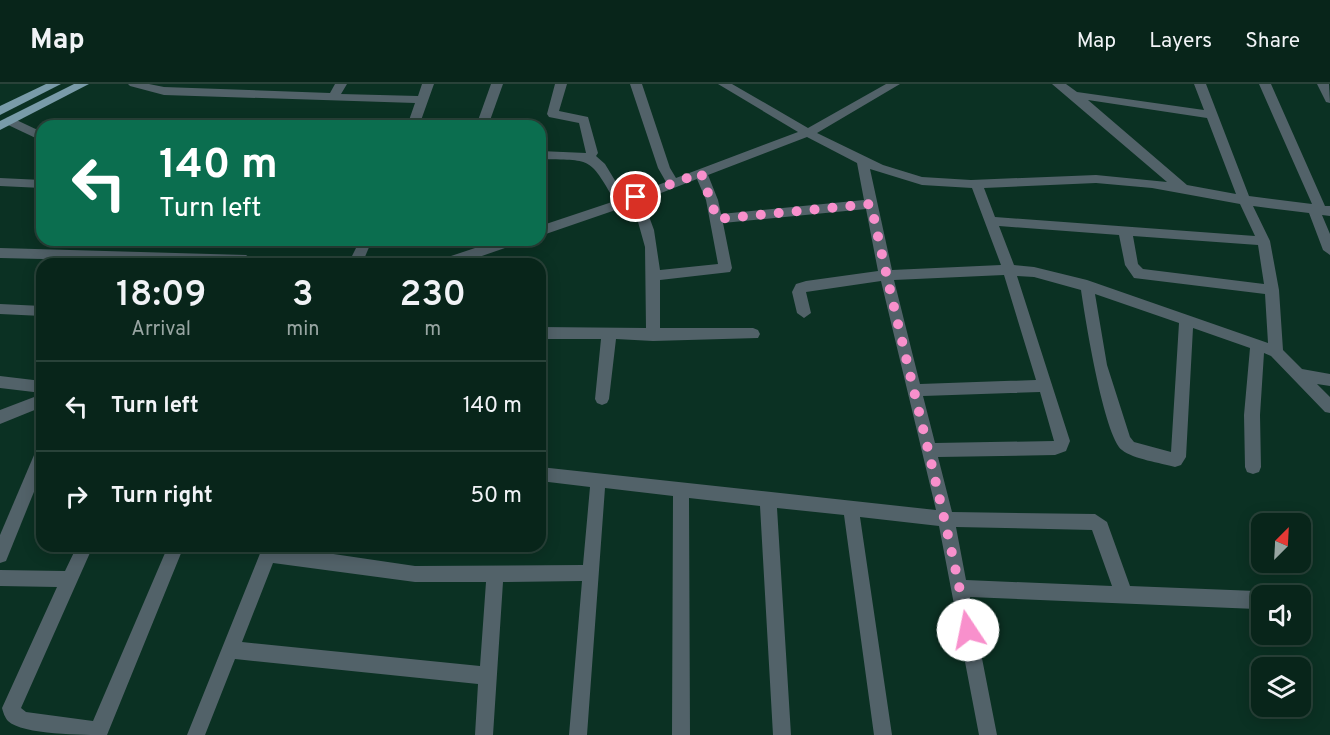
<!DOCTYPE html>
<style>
body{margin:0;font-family:Overpass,sans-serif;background:#163127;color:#f1f3f6;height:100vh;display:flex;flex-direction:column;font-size:22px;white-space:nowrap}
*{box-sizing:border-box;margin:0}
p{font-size:20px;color:#98a5a2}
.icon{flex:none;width:33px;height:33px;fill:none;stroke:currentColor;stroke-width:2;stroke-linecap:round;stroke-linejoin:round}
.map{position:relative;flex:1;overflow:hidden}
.sheet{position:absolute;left:36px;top:174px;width:510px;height:294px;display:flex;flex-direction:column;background:#08251a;border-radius:18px;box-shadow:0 3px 15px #0003,0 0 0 2px #294239}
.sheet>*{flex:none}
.top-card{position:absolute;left:36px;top:36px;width:510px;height:126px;border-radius:18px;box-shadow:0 3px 15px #0003,0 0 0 2px #294239;background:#0b6e4f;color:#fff;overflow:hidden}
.needle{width:39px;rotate:24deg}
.controls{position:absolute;left:1251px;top:429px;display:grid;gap:12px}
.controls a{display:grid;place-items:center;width:60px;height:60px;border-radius:12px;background:#08251a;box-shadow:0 3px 15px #0003,0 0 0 2px #294239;font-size:30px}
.pin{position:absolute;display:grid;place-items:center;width:51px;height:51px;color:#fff;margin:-26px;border:3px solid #fff;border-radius:50%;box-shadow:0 2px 6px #0007}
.me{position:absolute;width:66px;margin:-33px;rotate:349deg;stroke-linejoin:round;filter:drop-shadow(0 0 4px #0008)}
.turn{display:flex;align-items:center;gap:21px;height:126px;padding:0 24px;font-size:27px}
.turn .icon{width:78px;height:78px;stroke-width:2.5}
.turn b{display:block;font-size:42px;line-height:51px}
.eta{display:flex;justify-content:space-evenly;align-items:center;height:102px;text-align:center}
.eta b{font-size:36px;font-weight:600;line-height:42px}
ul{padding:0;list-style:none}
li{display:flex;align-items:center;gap:18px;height:90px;padding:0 24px;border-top:2px solid #294239}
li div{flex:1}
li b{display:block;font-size:22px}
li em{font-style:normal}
header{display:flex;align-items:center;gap:36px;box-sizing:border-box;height:84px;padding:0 30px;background:#08251a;border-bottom:2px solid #294239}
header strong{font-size:28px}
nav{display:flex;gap:33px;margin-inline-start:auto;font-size:21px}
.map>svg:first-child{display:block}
</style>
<header>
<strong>Map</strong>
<nav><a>Map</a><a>Layers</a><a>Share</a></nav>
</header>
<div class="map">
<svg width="1330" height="651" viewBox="0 0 1330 651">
<rect width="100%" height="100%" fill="#0b3123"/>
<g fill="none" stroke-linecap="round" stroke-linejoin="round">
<g fill="#526269" fill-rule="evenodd">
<path d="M128,0H149L164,3L330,9L335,0H347L341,10L418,12L422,0H434L419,42H407L415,19L164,11L130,2Z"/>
<path d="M491,0H503L488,42H476Z"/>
<path d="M555,0H567L559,27L588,33L598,69L596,72L605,80L625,113L666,98L658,84L630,0H642L670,84L676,94L798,48L718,0H732L808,44L886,0H900L817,49L883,81L922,93L971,96L1096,91L1167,98L1052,0H1066L1077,8L1204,26L1194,0H1206L1249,112L1312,120L1259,0H1271L1325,122H1330V132L1322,131L1330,150V171L1323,166L1309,129L1253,122L1270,157L1279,206L1283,266L1302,285L1330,290V302L1317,300L1330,313V329L1325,328L1271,272L1264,269L1260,331L1261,383L1259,388L1253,390L1247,388L1245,383L1244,331L1250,264L1193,244L1186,373L1181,381L1175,383C1161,379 1133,375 1122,366C1104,352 1085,234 1081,206L1034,193L1017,192L1070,357L1066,367L1055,371L938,373L952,428L1095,430L1107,438L1130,502L1256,507L1263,512L1262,522L1256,525L970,513L997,651H979L939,442L860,433L892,651H874L844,431L777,424L791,651H773L760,422L689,414L690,651H672L673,412L605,404L587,651H569L582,497L503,498L493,651H475L478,600L235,575L205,651H187L263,462H279L415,482L583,481L590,403L540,397V383L936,426L881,197L806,208L811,229L804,234L797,229L792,208L796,200L806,197L878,187L866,125L723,139L732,184L730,188L660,196V244H753L758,246L760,250L758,254L653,257L616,255L609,315L607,319L602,321L597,319L595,315L601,255H540V243L646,244L645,163L633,120L540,152V142L615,117C588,71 592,77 540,75V67L586,69L579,39L549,33L547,30ZM1088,16L1207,34L1236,110L1187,101ZM807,53L857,79L864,116L721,130L718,116L708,91ZM870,85L922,101L972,104L1001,181L892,186ZM697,95L706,116L718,180L660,186L654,146L643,116ZM1096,99L1152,104L1240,120L1255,152L995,133L984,104ZM999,142L1119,151L1125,181L1134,194L1265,210L1268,259L1087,196L1034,183L1014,181ZM1133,152L1258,161L1264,200L1143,185L1138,180ZM1004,191L1036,296L920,300L894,196ZM1095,210L1179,239L1171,368L1134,358L1130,353L1107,281ZM1040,308L1054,357L935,359L923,312ZM956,443L1092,446L1112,502L966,496ZM273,479L415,498H486L480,582L242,558Z"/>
<path d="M1317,0H1329L1330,19L1326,18Z"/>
<path d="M10,33L42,48V57L6,40V34Z"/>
<path d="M0,94L42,96V104L0,102Z"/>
<path d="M360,156H372L362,180H348Z"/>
<path d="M499,156H520L519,159L459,180H437L439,176Z"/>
<path d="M0,164L246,171L259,180L0,174Z"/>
<path d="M0,220L42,222V232L0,230Z"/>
<path d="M0,292L42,297V309L0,304Z"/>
<path d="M42,310V323L0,340V326Z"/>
<path d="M42,362V388L6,477L0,479V451L37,364Z"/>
<path d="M77,462H93L21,624L26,628L93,637L168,462H184L107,651C85,651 22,651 8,637C5,634 3,628 2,624L57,503L0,502V486L65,487Z"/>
</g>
<g fill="#799ba9" fill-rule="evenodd">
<path d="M46,0H61L0,31V22Z"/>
<path d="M74,0H89L0,46V37Z"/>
</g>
</g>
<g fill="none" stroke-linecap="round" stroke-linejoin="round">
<path stroke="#f890cc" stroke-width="10" stroke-dasharray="0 18" d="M636,113L701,89L717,135L871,120C901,263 940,403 968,546"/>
</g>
</svg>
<div class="controls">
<a><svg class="needle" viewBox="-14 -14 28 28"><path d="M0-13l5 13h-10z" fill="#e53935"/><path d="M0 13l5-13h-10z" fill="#98a5a2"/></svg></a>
<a><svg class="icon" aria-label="sound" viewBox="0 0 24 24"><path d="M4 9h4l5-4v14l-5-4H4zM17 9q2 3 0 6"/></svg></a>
<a><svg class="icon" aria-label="layers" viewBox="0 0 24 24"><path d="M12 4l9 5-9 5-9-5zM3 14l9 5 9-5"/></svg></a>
</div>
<div class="pin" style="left:636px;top:113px;background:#d93025"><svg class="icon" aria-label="arrive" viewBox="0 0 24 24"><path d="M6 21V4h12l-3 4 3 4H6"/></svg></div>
<svg class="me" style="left:968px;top:546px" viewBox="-20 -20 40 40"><circle r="19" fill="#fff"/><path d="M0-13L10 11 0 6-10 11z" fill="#f890cc"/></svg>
<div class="top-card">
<div class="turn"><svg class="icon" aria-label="left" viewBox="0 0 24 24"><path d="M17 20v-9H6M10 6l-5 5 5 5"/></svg><div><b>140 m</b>Turn left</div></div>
</div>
<section class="sheet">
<div class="eta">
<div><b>18:09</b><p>Arrival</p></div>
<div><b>3</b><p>min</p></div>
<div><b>230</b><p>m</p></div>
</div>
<ul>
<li><svg class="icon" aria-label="left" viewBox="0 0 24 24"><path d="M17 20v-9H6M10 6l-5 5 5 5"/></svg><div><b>Turn left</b></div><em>140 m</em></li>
<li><svg class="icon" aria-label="right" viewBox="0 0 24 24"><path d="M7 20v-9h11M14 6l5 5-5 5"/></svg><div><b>Turn right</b></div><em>50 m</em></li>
</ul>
</section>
</div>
